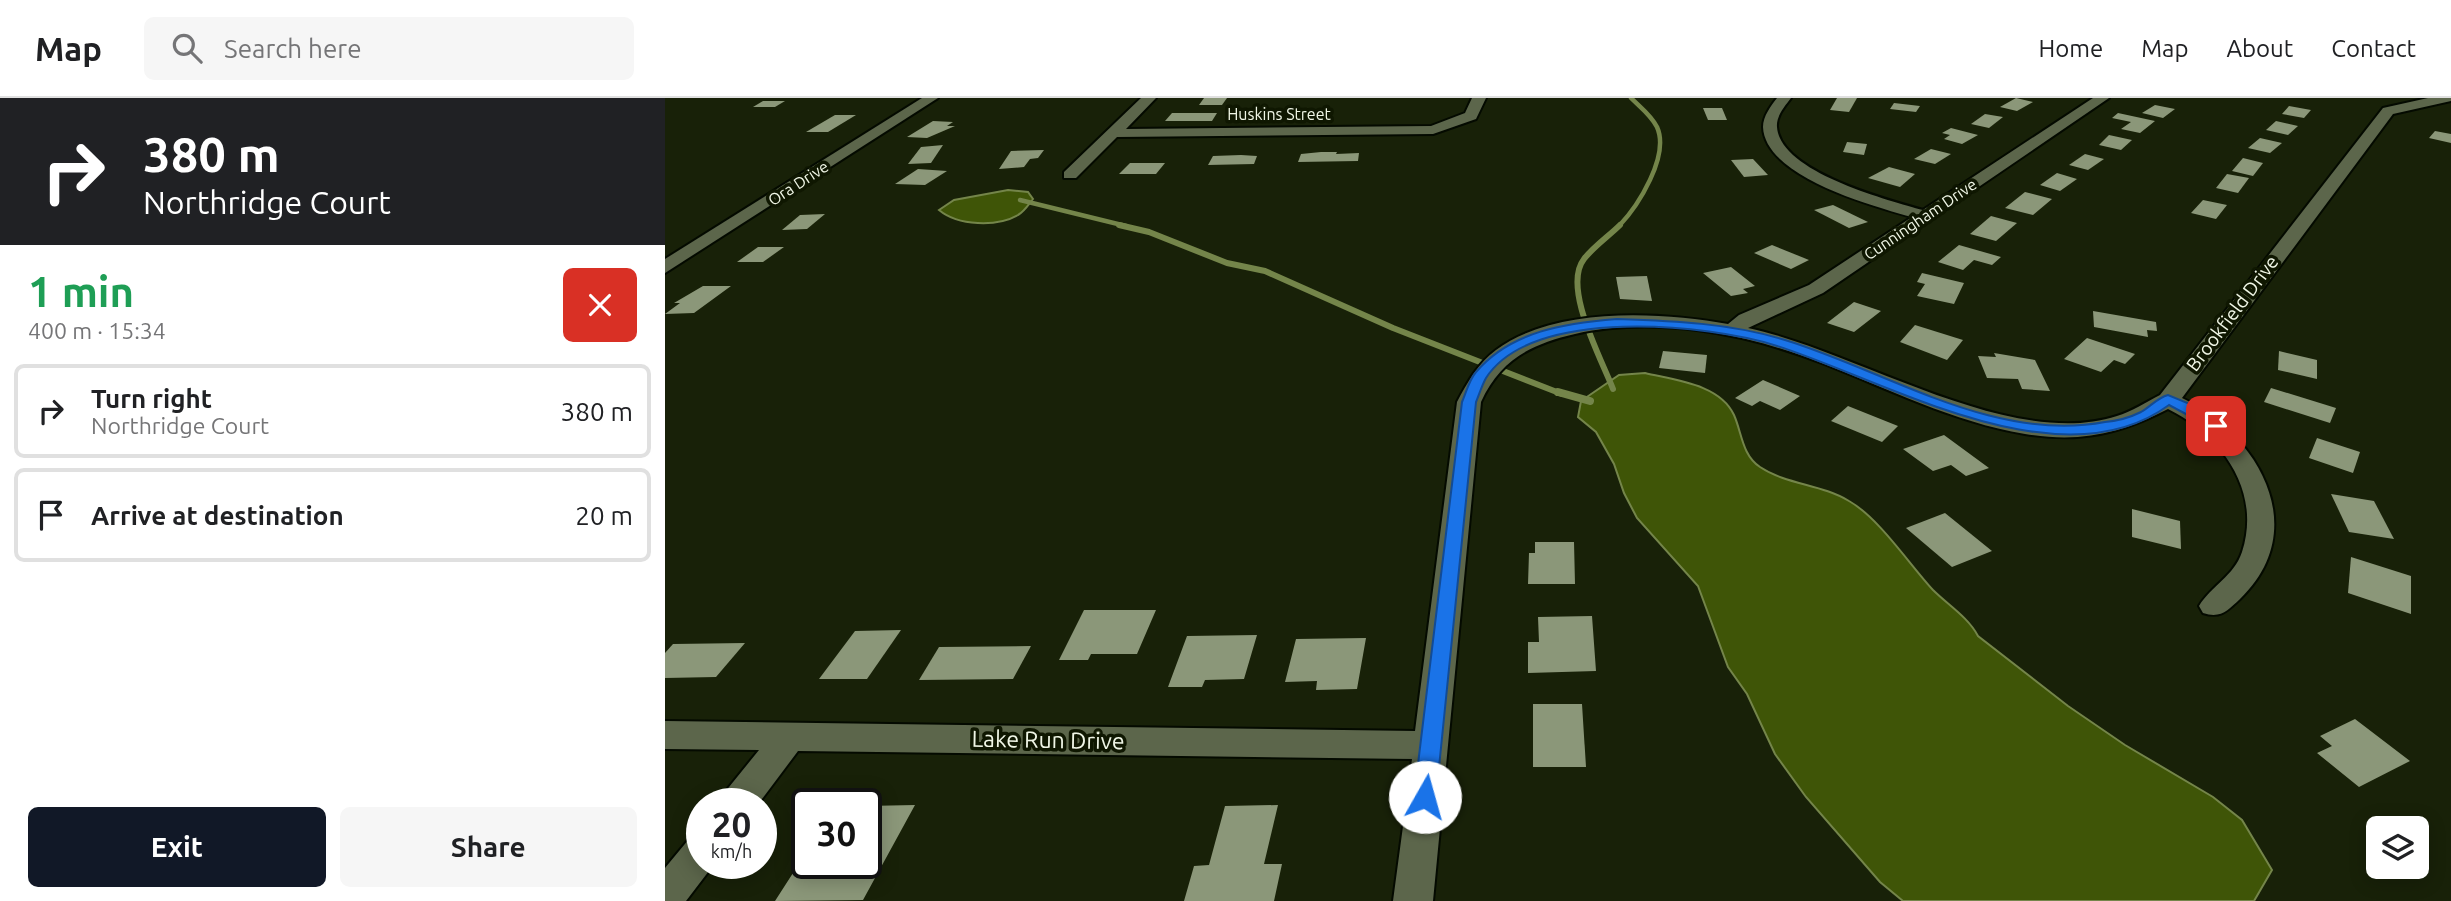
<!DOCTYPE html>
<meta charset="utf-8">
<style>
body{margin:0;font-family:Ubuntu,sans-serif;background:#f6f6f6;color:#202124;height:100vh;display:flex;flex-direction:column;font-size:26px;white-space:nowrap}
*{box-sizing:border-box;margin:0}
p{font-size:23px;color:#757577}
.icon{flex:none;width:38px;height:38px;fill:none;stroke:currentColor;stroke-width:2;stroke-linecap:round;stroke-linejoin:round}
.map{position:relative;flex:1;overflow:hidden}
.details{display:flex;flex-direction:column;background:#fff;width:665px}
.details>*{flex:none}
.hud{background:#202124;color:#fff;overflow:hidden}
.buttons{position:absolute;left:1701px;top:718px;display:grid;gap:14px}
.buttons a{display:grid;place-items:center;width:63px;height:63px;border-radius:10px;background:#fff;box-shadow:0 4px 18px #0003;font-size:35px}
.speed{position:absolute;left:21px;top:690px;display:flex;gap:14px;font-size:35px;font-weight:700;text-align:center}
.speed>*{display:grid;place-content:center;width:91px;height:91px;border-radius:50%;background:#fff;box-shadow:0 4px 18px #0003;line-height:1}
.speed small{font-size:18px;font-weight:400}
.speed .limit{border:4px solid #111;border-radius:10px;background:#fff;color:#111}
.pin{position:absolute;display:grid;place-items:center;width:60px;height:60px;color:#fff;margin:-30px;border-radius:14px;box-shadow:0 4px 10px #0006}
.me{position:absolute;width:77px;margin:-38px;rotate:7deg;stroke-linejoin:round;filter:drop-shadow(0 0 5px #0008)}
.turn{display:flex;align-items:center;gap:24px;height:147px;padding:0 28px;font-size:32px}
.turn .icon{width:91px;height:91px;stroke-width:2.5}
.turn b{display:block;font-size:49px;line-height:60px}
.round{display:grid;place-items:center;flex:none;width:74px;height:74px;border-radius:10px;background:#f6f6f6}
.overview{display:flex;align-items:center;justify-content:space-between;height:119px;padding:0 28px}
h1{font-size:42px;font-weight:700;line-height:52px;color:#1e9e55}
.primary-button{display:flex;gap:14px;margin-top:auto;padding:14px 28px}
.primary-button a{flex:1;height:80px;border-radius:10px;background:#111827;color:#fff;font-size:28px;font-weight:700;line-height:80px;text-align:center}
.primary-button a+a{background:#f6f6f6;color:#202124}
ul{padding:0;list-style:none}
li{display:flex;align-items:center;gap:21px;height:94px;margin:0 14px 10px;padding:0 14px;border:4px solid #e0e0e0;border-radius:10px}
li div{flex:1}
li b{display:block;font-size:26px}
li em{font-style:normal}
header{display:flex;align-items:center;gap:42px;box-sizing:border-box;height:98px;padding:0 35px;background:#fff;border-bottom:2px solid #e0e0e0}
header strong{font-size:33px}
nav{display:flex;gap:38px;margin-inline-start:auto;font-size:24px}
.search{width:490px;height:63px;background:#f6f6f6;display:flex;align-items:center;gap:18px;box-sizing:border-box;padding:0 24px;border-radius:10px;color:#757577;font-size:26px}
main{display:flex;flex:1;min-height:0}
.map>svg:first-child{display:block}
</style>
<header>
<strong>Map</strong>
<div class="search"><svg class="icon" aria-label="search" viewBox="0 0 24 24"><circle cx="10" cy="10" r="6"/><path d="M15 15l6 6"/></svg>Search here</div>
<nav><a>Home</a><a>Map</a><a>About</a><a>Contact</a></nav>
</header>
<main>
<section class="details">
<div class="hud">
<div class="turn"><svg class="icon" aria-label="right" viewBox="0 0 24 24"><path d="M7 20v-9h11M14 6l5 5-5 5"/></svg><div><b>380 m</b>Northridge Court</div></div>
</div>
<div class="overview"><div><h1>1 min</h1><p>400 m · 15:34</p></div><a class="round" style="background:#d93025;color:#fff"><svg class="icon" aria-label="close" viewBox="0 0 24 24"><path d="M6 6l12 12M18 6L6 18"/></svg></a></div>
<ul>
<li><svg class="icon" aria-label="right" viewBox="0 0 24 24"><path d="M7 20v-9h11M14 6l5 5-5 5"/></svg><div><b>Turn right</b><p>Northridge Court</p></div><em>380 m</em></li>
<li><svg class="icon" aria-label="arrive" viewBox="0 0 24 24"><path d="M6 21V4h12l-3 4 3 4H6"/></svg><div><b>Arrive at destination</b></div><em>20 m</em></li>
</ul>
<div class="primary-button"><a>Exit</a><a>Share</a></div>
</section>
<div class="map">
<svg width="1786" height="803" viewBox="0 0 1786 803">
<rect width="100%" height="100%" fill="#182108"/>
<g fill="#3f5507" stroke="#74854a" stroke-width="2">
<path d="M343,92L363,94L368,101C364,106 359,114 353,117C332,129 293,128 274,112L289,102Z"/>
<path d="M980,275C1009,282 1055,286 1069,317C1077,335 1077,357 1095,369C1122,387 1156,386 1184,403C1214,420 1244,466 1268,492C1283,507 1303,519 1313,538L1403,608L1460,647L1548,699L1577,722L1607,772L1589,803H1238L1215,784L1141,699L1110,656L1082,596L1063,569L1033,488L972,420L959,395L949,366L931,334L913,319L916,303L954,277Z"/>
</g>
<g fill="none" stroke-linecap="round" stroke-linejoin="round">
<g stroke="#74854a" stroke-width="4.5">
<path d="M355,102L461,128"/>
<path d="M954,128C973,108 1005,58 992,29C986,17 975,9 966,0"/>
</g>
<g stroke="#74854a" stroke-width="6">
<path d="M454,127L484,134L562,165L600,173L728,230L897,296"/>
<path d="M948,291C936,260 897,189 919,161C929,148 944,138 955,127"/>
</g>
<path stroke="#74854a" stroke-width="8" d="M893,294L925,303"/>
</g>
<g fill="#8b9779">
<path d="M539,0H562L557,7H534Z"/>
<path d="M1172,0H1192L1184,14L1165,12Z"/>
<path d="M1351,0L1368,4L1352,13L1335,9Z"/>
<path d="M98,3H120L110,9H88Z"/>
<path d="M1229,5L1255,8L1251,14L1225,11Z"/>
<path d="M1490,7L1510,11L1498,20L1477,15Z"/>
<path d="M1624,8L1646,12L1639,20L1617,16Z"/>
<path d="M1038,10H1057L1062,22H1043Z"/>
<path d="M507,15H552L547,23H500Z"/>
<path d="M1453,15L1490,23L1475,35L1456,31L1466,24L1447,20Z"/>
<path d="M1320,16L1338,19L1324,30L1306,26Z"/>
<path d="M170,17H191L163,34H141Z"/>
<path d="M268,23L288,24L282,28H290L262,40L242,39Z"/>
<path d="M1611,23L1633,28L1623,37L1601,32Z"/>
<path d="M1286,30L1313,37L1297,46L1279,41L1285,37L1277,35Z"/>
<path d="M1770,33L1786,36V45L1764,40Z"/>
<path d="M1444,37L1467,42L1456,52L1434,47Z"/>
<path d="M1595,40L1617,45L1605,55L1583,50Z"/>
<path d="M1182,44L1202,46L1199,57L1178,54Z"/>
<path d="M278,47L266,65L243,66L256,49Z"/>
<path d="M1266,51L1286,56L1270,66L1249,61Z"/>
<path d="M379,52L373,60L365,61L359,69L334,71L346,53Z"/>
<path d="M656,54H672L671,56L694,55L693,63L633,64L636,56Z"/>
<path d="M1420,56L1439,61L1423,72L1404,67Z"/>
<path d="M548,58L576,57L592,58L589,66L543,67Z"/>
<path d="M1578,60L1598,65L1588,78L1567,73Z"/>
<path d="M1088,61L1103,77L1079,79L1066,62Z"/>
<path d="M465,65H500L491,76H454Z"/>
<path d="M1224,69L1250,76L1235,89L1203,80Z"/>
<path d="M253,71L282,73L260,87L230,86Z"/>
<path d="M1392,75L1412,81L1395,93L1375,87Z"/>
<path d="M1562,76L1584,80L1573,95L1551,90Z"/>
<path d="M1360,94L1387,101L1368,117L1340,110Z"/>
<path d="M1538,102L1562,107L1551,121L1526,115Z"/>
<path d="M1168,107L1203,124L1184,130L1149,112Z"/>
<path d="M160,116L142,131L117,132L135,117Z"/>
<path d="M1326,118L1352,125L1331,143L1305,136Z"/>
<path d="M1107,147L1144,162L1126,171L1089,155Z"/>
<path d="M1294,147L1336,159L1327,167L1309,162L1298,172L1273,164Z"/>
<path d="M93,149H119L98,164H72Z"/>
<path d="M1066,169L1090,188L1078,191L1083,195L1066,198L1038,175Z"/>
<path d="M1257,175L1299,185L1289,206L1252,198L1260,186L1252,184Z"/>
<path d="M982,178L987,203L955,201L951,179Z"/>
<path d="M38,188H66L29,215L0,216L15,205H9Z"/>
<path d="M1189,204L1216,213L1189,234L1162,225Z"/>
<path d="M1428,213L1491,224L1492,233L1482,232L1483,239L1429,229Z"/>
<path d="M1250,227L1298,242L1282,262L1235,244Z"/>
<path d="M1422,240L1470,256L1460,266L1449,262L1436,274L1399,261Z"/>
<path d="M998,253L1042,257L1040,275L994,270Z"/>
<path d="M1614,253L1652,262V281L1613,272Z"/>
<path d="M1329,255L1370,262L1385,293L1357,291L1353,281L1322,280L1313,258L1331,259Z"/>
<path d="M1098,282L1135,298L1115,312L1095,303L1087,308L1070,300Z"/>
<path d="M1606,290L1671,310L1665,325L1599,304Z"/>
<path d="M1183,308L1233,328L1217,344L1166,323Z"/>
<path d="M1279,337L1324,370L1301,378L1286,367L1268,373L1238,351Z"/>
<path d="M1652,340L1695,354L1688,375L1644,360Z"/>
<path d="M1666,396L1709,403L1729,441L1684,434Z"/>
<path d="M1467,411L1515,423L1516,451L1467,439Z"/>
<path d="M1280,415L1327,453L1287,469L1241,430Z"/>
<path d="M870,444H909L910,486H863L864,455H870Z"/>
<path d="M1686,459L1746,478V516L1683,495Z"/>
<path d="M419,512H491L472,556H426L423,562H394Z"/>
<path d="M927,518L931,573L863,575V544H874L873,519Z"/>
<path d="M236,532L202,581H154L190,533Z"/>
<path d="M592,537L579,581L540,582L537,589H503L522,538Z"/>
<path d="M701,540L692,591L651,592L652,583L620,584L631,541Z"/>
<path d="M80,545L51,579L0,580V555L8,546Z"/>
<path d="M366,548L348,581L254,582L274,549Z"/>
<path d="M868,606H917L921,669H868Z"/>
<path d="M1690,621L1745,663L1694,689L1652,655L1667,648L1655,638Z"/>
<path d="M250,707L198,802L110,803L137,761L142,760V765H201V708Z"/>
<path d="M613,707L599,766H617L609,803H519L529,768L544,767L560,708Z"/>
</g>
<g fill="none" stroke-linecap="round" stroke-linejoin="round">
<defs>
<g id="street">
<path d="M257,0H273L0,175V161Z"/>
<path d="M476,0H491L461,31L766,28L800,15L807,0H821L811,21L768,36L452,39L411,80H399V74Z"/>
<path d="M1112,0H1126C1120,8 1111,18 1112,29C1115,74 1223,102 1258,112L1428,0H1444L1158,195L1083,230C1190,252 1345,353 1452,318C1466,314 1481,304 1495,297L1718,10L1763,0H1786V3L1728,16L1517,300C1593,336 1648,431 1575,501C1563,512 1556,521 1538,515L1534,508C1546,488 1569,478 1577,454C1597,392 1556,337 1503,311C1455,336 1415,345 1360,336C1288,324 1222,290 1154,264C1079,235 990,218 910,236C866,246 835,262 816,304L768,803H728L747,661L133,653L94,705H55L60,694L94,652L0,651V623L750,633L792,304C802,285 813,265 831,252C890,208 995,214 1063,226L1074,217L1144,187L1247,119C1208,108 1100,79 1098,29C1098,18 1106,8 1112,0Z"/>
<path d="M37,736V765H50L21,803H0V770L24,741Z"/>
</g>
</defs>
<use href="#street" stroke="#040a00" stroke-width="4"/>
<use href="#street" fill="#5c664b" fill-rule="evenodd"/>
</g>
<path fill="#1a73e8" stroke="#114b97" stroke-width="2" d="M952,221C1009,223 1065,225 1120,242C1222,273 1328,345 1440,324C1451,323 1466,319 1476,314C1485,309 1492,300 1503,297L1542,313L1558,328L1551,332L1504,307C1395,387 1222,283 1112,248C1043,226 867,208 821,280C817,287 814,297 811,304L771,699L767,705L760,708L752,705L749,699L797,304C801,295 804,282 811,274C846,233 901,225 952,221Z"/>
<g text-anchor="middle" stroke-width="7" stroke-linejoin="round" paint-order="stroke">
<g font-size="16" fill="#f0f6e6" stroke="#0f1701">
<text x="614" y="22">Huskins Street</text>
<text transform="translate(133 85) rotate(-33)" y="6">Ora Drive</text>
<text transform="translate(1255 121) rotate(-34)" y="6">Cunningham Drive</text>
</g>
<g font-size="19" fill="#f0f6e6" stroke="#0f1701">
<text transform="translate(1567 215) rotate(-53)" y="7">Brookfield Drive</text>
</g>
<g font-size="23" fill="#f0f6e6" stroke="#0f1701">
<text transform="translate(383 642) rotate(1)" y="8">Lake Run Drive</text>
</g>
</g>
</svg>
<div class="buttons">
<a><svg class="icon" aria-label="layers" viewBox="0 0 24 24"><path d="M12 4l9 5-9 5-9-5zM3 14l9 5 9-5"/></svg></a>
</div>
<div class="speed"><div>20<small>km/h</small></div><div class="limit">30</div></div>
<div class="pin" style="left:1551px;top:328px;background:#d93025"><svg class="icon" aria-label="arrive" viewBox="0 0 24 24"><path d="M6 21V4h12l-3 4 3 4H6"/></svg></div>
<svg class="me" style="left:760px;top:699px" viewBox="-20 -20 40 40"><circle r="19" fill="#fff"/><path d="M0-13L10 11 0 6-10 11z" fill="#1a73e8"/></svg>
</div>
</main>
